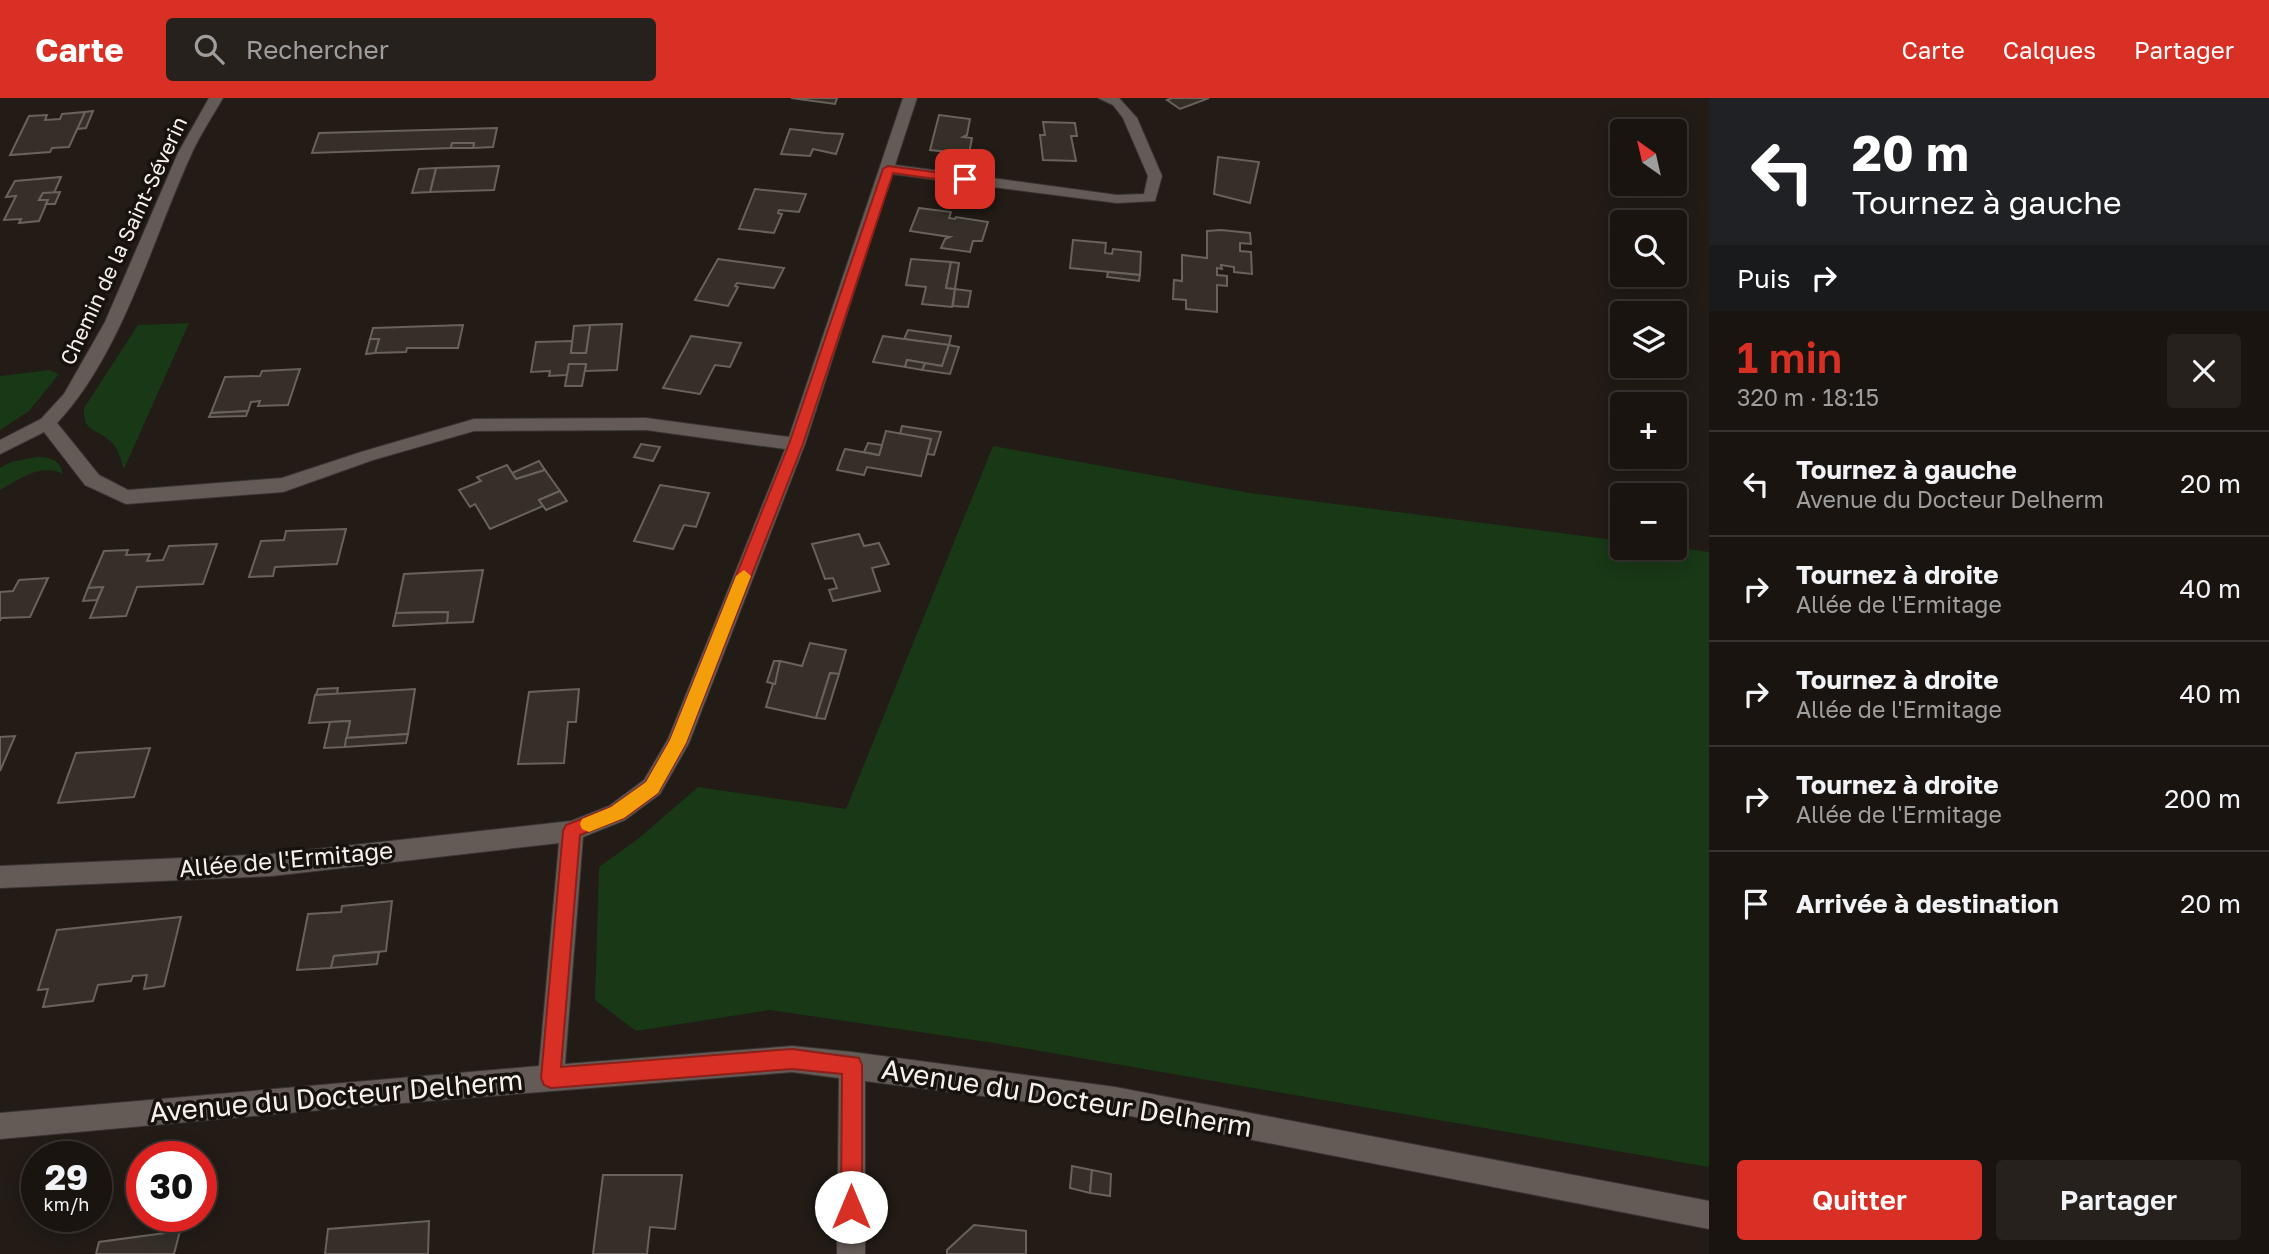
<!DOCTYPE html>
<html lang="fr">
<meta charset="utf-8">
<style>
body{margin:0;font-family:"Golos Text",sans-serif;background:#27211e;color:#f1f3f6;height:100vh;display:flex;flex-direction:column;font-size:26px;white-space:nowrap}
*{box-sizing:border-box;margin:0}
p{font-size:23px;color:#9f9e9f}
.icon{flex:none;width:38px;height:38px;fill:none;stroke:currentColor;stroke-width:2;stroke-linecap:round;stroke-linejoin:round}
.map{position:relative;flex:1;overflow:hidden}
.panel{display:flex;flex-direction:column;background:#1a1410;width:560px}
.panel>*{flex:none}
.hud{background:#202124;color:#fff;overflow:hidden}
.needle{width:46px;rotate:326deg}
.fabs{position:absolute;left:1610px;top:21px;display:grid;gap:14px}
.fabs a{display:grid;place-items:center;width:77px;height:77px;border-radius:7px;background:#1a1410;box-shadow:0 4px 18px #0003,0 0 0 2px #383330;font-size:35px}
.speed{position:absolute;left:21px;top:1043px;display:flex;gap:14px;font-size:35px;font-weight:700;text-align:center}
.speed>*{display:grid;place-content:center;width:91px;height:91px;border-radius:50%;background:#1a1410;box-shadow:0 4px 18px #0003,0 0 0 2px #383330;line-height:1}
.speed small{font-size:18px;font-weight:400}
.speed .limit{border:10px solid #d22;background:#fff;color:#111}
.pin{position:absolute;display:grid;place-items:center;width:60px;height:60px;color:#fff;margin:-30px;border-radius:14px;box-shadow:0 4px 10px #0006}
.me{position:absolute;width:77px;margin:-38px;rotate:0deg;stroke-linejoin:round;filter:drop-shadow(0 0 5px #0008)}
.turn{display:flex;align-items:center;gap:24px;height:147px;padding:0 28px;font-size:32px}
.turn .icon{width:91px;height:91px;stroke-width:2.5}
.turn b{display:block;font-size:49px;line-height:60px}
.then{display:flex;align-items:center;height:66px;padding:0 28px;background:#0003;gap:14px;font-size:26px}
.round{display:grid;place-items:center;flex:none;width:74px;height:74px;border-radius:7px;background:#27211e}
.summary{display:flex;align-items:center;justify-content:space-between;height:119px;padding:0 28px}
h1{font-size:42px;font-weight:600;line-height:52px;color:#d93025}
.primary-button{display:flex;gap:14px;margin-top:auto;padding:14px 28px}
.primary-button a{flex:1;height:80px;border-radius:7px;background:#d93025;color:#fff;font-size:28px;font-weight:600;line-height:80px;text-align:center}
.primary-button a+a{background:#27211e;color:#f1f3f6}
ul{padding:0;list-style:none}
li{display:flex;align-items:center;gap:21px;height:105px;padding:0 28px;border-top:2px solid #383330}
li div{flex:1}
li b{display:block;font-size:26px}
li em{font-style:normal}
header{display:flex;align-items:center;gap:42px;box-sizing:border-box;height:98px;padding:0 35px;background:#d93025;color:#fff}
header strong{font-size:33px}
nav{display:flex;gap:38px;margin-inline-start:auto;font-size:24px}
.search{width:490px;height:63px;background:#27211e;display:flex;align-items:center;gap:18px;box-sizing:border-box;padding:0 24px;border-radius:7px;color:#9f9e9f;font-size:26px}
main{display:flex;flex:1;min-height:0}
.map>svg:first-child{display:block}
</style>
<header>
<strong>Carte</strong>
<div class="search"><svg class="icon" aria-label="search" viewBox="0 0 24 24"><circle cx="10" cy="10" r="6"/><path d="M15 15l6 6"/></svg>Rechercher</div>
<nav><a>Carte</a><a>Calques</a><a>Partager</a></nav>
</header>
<main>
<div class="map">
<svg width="1709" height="1156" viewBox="0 0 1709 1156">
<rect width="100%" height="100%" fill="#221b16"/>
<g fill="#183816">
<path d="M189,225L124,371C121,363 119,352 113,346C98,329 83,337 84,310L138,227Z"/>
<path d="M50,272L59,276L29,313L0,332V278Z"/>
<path d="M993,348L1250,395L1622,443V450L1675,449L1709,454V1069L994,945L770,912L636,933L595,902L599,769L639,740L698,689L846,711Z"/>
<path d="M37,359C51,359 60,362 63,376C42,364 18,382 0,392V370L11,364Z"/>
</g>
<g fill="#352f28" stroke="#68625a" stroke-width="2">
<path d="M791,0H837L835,6Z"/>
<path d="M1172,0H1209L1180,11L1167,2Z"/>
<path d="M93,13L86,30L77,31L85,14Z"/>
<path d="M85,14L69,49L52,50L50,54L10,57L29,18L47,17L45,22L60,21L62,16Z"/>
<path d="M939,17L970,21L967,37L963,39L972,40L969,56L930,52Z"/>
<path d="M1043,24L1075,25L1077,38H1071L1076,63L1043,62L1040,37H1045Z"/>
<path d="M497,30L493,49L473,50L474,45H452L451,50L312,55L319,35Z"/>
<path d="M790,31L826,35L843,36L836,56L813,51L810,58L781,56Z"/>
<path d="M452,45H474L473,50H451Z"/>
<path d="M1218,59L1259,64L1250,105L1214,96Z"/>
<path d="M499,68L494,92L430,94L436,70Z"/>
<path d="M436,70L430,94L412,95L419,71Z"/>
<path d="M61,79L54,95H43L39,102H48L39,123L19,125L21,121L4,122L16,98L6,99L15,83Z"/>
<path d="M755,91L806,96L799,114L779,112L778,115L782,116L774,135L739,131Z"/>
<path d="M60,94L55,106H46L48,102H39L43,95Z"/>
<path d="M919,110L951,114L949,120L955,121L956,119L988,124L982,143H973L970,154L941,150L945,141L950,139L910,133Z"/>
<path d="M1221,132L1250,135L1251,146L1240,145V153L1251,154L1252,176L1234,174V169L1221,167L1222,171L1217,170V177L1227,178V188L1217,187V214L1186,211V202L1173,201L1174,182L1182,183V157L1207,160V133Z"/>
<path d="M1073,142L1106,145L1105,155L1112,156L1113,151L1141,154L1140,177L1070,170Z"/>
<path d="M718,161L784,170L774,190L737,185L735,188L738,189L728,208L695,202Z"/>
<path d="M911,161L951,164L946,190L955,191L952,209L922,206L926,189L906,187Z"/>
<path d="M951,164L959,165L955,191L946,190Z"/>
<path d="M1108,174L1140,177L1139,183L1107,179Z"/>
<path d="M955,191L971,193L968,209L953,208Z"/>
<path d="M622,226L617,272L585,273L586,266H569L567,277L549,278L550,273L531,274L536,244L572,243L571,255H586L590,227Z"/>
<path d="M463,227L458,250H407L406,254L375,255L379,241H370L373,230Z"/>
<path d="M590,227L586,255H571L574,228Z"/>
<path d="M908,232L951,238L949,247L904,241Z"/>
<path d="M691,238L741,245L730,269L715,267L700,296L663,290Z"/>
<path d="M883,238L904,241L949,247L942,268L907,262L905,269L873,264Z"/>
<path d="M370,241H379L375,255L366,256Z"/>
<path d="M949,247L959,249L950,276L922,272L925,265L942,268Z"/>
<path d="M907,262L925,265L922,272L905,269Z"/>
<path d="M569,266H586L582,288H565Z"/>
<path d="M300,271L288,307L258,308L260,303L251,304L248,313L211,315L225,279L260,278L262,273Z"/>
<path d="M248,313L246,318L209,319L211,315Z"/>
<path d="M902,328L941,334L934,357L927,356L931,341L900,336Z"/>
<path d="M886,333L931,341L921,378L867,369L864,377L837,372L845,351L879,357Z"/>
<path d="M868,345L882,347L879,357L864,354Z"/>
<path d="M641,346L660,349L653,363L634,359Z"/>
<path d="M539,363L545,372L516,381L512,375Z"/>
<path d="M507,367L516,381L545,372L560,393L539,402L543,408L490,431L475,406L470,409L459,392L481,383L477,379Z"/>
<path d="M660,387L709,395L696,429L684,427L673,451L634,443Z"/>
<path d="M560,393L567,403L546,412L539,402Z"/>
<path d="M346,431L337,466L275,469L273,478L249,479L261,443L284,442L286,433Z"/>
<path d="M859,436L864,448L879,445L889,466L872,470L880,493L833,503L829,492L837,490L833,480L825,481L812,446Z"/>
<path d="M217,446L203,486L137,489L126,518L90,520L103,489L88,490L104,453L128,452L126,457L150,456L147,463L163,462L169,448Z"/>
<path d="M483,472L473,524L447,525L448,514L396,515L404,476Z"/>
<path d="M48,480L30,519L1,520L0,523V494L13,493L19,482Z"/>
<path d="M103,489L97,502L83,503L88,490Z"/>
<path d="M448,514L447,525L393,528L396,515Z"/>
<path d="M810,545L846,552L839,576L830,575L816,620L766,609L780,563L802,568Z"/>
<path d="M774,563H780L775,586L767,584Z"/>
<path d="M830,575L839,576L825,621L816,620Z"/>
<path d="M338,590L337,596L316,597L318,591Z"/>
<path d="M415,591L408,636L346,640L350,623L309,625L315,597Z"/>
<path d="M579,591L576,624H568L564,665L518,666L529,594Z"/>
<path d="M350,623L345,649L324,650L330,624Z"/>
<path d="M408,636L406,645L345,649L346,640Z"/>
<path d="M15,638L0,673V639Z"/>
<path d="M150,650L134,699L58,705L76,655Z"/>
<path d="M392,803L386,853L334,858L331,870L297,872L308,816L341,814L342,808Z"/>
<path d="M181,819L164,888L144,891L147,877L133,878L131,883L98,887L93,903L43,909L48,891L38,892L57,832Z"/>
<path d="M379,854L377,866L331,870L334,858Z"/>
<path d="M1072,1068L1092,1072L1090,1095L1070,1090Z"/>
<path d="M1092,1072L1111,1076L1110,1098L1090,1095Z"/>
<path d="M603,1077H682L675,1131L650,1129L647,1156H593Z"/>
<path d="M429,1123L428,1156H325L328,1131Z"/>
<path d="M974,1127L1026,1133V1156H947V1152Z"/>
<path d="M180,1133L174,1156H96L99,1144Z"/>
</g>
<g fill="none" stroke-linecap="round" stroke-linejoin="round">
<defs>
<path id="street" d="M209,0H223C212,19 200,37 191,57C152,142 122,256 57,325L99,377L128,392L282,380L361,354L474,321L646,320L789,339L903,0H917L895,67L1117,97L1144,96L1148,78L1123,20L1113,7L1098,0H1119L1137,20L1162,78L1155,103L1117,105L892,76L805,346L689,645L660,696L625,722L583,739L565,966L792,948L852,954L1115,989L1709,1103V1131L1115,1015L865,983V1156H837L839,980L792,974L365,1008L0,1041V1015L539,968L559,745L272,778L0,790V768L272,756L571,723L609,708L644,682L668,641L785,351L646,332L474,333L373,362L283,394L126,406L85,387L44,334L0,356V342L41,321L64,296L105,224L178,55Z"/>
</defs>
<use href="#street" stroke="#3a3532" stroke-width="2"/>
<use href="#street" fill="#645b56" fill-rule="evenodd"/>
</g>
<path fill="#d93025" stroke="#8d1f18" stroke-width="2" d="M888,68L965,78L970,81L965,85L893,75L803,346L686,645L658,695L624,720L580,737L561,969L792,951L859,960L862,967V1109L859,1116L851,1119L844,1116L841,1109L842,976L792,971L551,990L544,987L541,980L563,733L566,727L611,709L646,684L670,642L789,346L883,71Z"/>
<path fill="#f59e0b" d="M744,472L751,478L686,645L658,695L624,720L589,734L582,731L580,726L582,721L611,709L646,684L670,642L736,478Z"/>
<g text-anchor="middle" stroke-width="7" stroke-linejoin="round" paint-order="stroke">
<g font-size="21" fill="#f7f1ee" stroke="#18120d">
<text transform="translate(124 143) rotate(-65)" y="7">Chemin de la Saint-Séverin</text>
</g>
<g font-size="24" fill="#f7f1ee" stroke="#18120d">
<text transform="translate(286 762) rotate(-5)" y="8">Allée de l'Ermitage</text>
</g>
<g font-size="28" fill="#f7f1ee" stroke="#18120d">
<text transform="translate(336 998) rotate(-5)" y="10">Avenue du Docteur Delherm</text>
<text transform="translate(1067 1000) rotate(9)" y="10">Avenue du Docteur Delherm</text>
</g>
</g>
</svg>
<div class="fabs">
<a><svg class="needle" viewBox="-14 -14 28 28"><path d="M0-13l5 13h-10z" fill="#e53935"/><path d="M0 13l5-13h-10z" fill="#9f9e9f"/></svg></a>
<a><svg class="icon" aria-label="search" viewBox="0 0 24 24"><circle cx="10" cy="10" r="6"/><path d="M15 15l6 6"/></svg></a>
<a><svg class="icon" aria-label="layers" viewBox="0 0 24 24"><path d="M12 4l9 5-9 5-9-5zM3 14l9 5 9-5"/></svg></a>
<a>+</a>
<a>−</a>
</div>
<div class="speed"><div>29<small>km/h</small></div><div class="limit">30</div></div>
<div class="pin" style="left:965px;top:81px;background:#d93025"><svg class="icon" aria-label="arrive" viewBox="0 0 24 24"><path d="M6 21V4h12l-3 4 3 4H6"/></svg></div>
<svg class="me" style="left:851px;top:1109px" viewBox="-20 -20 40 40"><circle r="19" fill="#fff"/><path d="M0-13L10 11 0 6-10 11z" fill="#d93025"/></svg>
</div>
<section class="panel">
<div class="hud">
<div class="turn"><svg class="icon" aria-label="left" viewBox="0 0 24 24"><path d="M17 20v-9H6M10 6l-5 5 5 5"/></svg><div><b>20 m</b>Tournez à gauche</div></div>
<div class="then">Puis<svg class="icon" aria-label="right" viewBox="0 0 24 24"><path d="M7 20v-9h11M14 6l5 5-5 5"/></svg></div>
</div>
<div class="summary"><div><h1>1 min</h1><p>320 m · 18:15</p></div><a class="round"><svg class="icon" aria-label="close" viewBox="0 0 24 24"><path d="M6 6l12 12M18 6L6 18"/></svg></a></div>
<ul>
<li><svg class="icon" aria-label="left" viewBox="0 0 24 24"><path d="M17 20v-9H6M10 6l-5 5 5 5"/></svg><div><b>Tournez à gauche</b><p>Avenue du Docteur Delherm</p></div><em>20 m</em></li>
<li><svg class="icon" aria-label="right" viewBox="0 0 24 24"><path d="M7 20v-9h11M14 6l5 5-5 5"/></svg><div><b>Tournez à droite</b><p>Allée de l'Ermitage</p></div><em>40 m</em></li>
<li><svg class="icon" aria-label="right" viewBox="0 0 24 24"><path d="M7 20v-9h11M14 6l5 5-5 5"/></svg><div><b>Tournez à droite</b><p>Allée de l'Ermitage</p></div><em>40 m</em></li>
<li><svg class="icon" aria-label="right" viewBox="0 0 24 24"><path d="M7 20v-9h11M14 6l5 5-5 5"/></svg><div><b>Tournez à droite</b><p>Allée de l'Ermitage</p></div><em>200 m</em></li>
<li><svg class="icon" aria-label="arrive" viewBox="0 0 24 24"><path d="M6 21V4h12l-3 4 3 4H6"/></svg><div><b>Arrivée à destination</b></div><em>20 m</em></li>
</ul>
<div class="primary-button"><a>Quitter</a><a>Partager</a></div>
</section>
</main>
